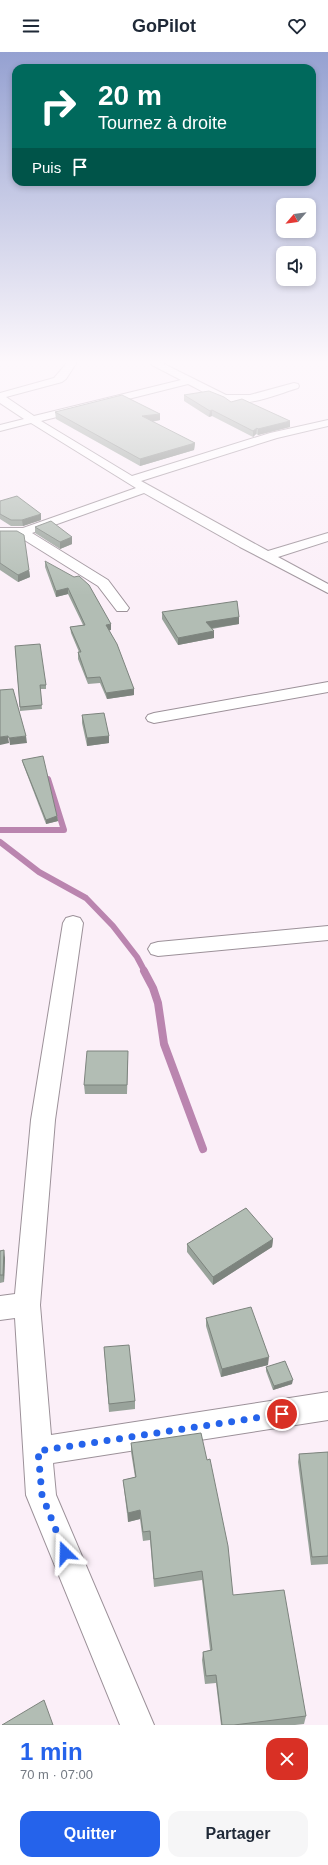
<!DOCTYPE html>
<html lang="fr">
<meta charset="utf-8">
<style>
body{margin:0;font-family:Arial,sans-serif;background:#f6f6f7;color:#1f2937;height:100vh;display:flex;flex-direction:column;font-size:15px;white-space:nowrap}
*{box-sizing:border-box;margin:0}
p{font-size:13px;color:#747a83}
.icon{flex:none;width:22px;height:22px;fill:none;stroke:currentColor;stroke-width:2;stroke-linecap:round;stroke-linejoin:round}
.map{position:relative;height:1673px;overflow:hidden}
.drawer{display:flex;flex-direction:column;background:#fff;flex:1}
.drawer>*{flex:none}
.banner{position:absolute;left:12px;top:12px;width:304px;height:122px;border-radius:12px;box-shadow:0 2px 6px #0003;background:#00695c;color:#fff;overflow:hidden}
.needle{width:26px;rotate:242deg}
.buttons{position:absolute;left:276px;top:146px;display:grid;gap:8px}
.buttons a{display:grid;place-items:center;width:40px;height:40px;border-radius:8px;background:#fff;box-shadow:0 2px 6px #0003;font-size:20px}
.pin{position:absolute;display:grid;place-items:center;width:34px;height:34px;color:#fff;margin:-17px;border:2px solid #fff;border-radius:50%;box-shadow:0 1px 4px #0007}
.me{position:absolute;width:44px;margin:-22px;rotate:338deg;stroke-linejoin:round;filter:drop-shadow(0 0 3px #0008)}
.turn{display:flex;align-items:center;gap:14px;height:84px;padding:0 20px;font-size:18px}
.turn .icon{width:52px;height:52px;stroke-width:2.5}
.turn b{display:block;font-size:28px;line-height:34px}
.then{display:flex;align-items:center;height:38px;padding:0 20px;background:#0003;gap:8px;font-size:15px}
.round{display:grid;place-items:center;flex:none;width:42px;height:42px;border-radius:12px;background:#f6f6f7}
.overview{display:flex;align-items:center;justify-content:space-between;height:68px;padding:0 20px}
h1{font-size:24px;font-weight:700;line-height:30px;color:#2563eb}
.cta{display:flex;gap:8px;margin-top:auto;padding:8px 20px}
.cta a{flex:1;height:46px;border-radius:12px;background:#2563eb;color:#fff;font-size:16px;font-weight:700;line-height:46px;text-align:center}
.cta a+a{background:#f6f6f7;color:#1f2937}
header{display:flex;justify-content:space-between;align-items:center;height:52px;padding:0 20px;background:#fff;font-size:18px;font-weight:700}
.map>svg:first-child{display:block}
</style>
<header><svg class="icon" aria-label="menu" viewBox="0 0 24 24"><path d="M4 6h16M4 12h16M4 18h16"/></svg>GoPilot<svg class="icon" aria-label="heart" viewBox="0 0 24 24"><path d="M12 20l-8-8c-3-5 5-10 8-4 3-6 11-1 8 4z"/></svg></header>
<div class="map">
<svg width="328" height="1673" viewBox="0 0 328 1673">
<rect width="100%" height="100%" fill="#fbeff8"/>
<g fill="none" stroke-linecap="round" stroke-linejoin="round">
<g stroke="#ba85af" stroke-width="6">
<path d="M0,778H64L48,727"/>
<path d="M0,790L39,820L86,846L113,874L137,905L145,920"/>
</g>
<path stroke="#ba85af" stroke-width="8" d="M144,919L153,936L158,951L164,992L203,1097"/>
<defs>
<g id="street">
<path d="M68,310H77L66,327L62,330L6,345L34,364L181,328L152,313L151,310H160L226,343H250L294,331L298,332L299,334L298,336C275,343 246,356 222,349C210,345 199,337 188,332L41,369L132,424L270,381L328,368V374L277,386L141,429L268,499L328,481V489L278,505L328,532V541L240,495L144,441L32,481L108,528L129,556L127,559H117L98,534L18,484H0V476H23L136,436L31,371L0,379V373L24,367L0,351V341L54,326Z"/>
<path d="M328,630V640L154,671L148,669L146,666L148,663L154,661Z"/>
<path d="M73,864L80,866L83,871L55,1068L40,1253L51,1383L328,1340V1368L53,1411L56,1443L154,1673H120L26,1443L15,1266L0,1268V1244L15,1242L31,1068L63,871L66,866Z"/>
<path d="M328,874V888L158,904L151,902L148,897L151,892L158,890Z"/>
</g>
</defs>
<use href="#street" stroke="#9c9199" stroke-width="2"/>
<use href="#street" fill="#fff" fill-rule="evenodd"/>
</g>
<g fill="#99a39b">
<path d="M184,343L231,350L290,375L258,383L256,382L253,385L212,364L209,365L184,349Z"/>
<path d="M55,360L160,368L152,370L195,391L194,398L140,414L56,367Z"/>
<path d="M0,449L41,468L23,474H11L0,467Z"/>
<path d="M35,475L72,485V492L60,497L35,481Z"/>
<path d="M0,479L29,518L30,525L18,530L0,518Z"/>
<path d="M45,509L111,578H109L134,637V643L107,647L100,631L88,632L78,607V600H79L71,581L70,575L83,573L68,542L56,545L45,515Z"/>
<path d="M162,560L239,565V572L212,577L214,586L178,593L162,567Z"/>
<path d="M15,594L46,633V637H40L42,657L20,659Z"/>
<path d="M82,663L109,684V691L87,694L82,671Z"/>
<path d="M22,708L57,764L58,769L46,772L23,712Z"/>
<path d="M128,1008L127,1042H85L84,1033Z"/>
<path d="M273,1187L272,1195L213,1233L187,1200V1192Z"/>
<path d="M0,1198L5,1206L4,1230L0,1231Z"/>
<path d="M206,1266L268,1313L221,1325L206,1274Z"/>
<path d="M104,1295L135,1349V1357L109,1360Z"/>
<path d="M266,1315L292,1332L273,1338L266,1319Z"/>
<path d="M131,1391L233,1543L306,1664L304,1672L295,1673H221L216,1631L205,1632L202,1608L203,1600L210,1598L202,1528L154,1535L150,1488L143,1489L140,1467L128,1470L124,1437L123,1428L135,1425L131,1400Z"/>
<path d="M328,1400V1512L311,1513L298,1410L299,1402Z"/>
</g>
<g fill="#7d847e">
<path d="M212,358V364L209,365L210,359Z"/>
<path d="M160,362V368L142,371V364Z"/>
<path d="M290,369V375L258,383V377Z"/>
<path d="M257,376L256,382L253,385V379Z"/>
<path d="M195,391L194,398L140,414V407Z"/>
<path d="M41,462V468L23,474L22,468Z"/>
<path d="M72,485V492L60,497V490Z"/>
<path d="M29,518L30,525L18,530V523Z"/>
<path d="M68,536V542L56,545V539Z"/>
<path d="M239,565V572L206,577V570Z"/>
<path d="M111,572V578L106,579V573Z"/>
<path d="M214,579V586L178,593V586Z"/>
<path d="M134,637V643L107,647L106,641Z"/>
<path d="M8,684L9,691L0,693V685Z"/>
<path d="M26,684L27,691L10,693L9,686Z"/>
<path d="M109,684V691L87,694V686Z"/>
<path d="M57,764L58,769L46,772V768Z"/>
<path d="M273,1187L272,1195L213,1233V1225Z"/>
<path d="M4,1198L5,1206L4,1230L3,1223Z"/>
<path d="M269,1305L268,1313L221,1325L222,1317Z"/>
<path d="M293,1328L292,1332L273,1338L274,1334Z"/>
<path d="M140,1458V1467L128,1470V1461Z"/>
</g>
<g fill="#b2bdb4" stroke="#7d847e">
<path d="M209,339L224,345L231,350L242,347L290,369L258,377L257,376L253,379L212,358L210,359L184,343Z"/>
<path d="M122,343L160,362L142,364L195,391L140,407L55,360Z"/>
<path d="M17,444L41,462L22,468H11L0,462V449Z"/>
<path d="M51,469L72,485L60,490L35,475Z"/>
<path d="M0,479H17L24,483L29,518L18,523L0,511Z"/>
<path d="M45,509L74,525L79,524L89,533L111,572L106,573L117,592L134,637L106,641L100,625L87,626L78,600H81L70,575L85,573L68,536L56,539Z"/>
<path d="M237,549L239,565L206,570L214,579L178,586L162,560Z"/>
<path d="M40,592L46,633H40L42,653L20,655L15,594Z"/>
<path d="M13,637L26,684L9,686L8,684L0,685V638Z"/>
<path d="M104,661L109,684L87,686L82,663Z"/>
<path d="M43,704L57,764L46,768L22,708Z"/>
<path d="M87,999H128L127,1033H84Z"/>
<path d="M246,1156L273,1187L213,1225L187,1192Z"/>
<path d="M4,1198L3,1223H0V1199Z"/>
<path d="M251,1255L269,1305L222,1317L206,1266Z"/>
<path d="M129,1293L135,1349L109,1352L104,1295Z"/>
<path d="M285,1309L293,1328L274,1334L266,1315Z"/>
<path d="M201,1381L207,1408L210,1407L228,1494L233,1543L284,1538L306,1664L234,1673H222L216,1623L206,1624L203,1600L212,1598L202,1519L154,1527L150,1479L143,1480L140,1458L128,1461L123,1428L136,1425L131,1391Z"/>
<path d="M328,1400V1504L312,1505L299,1402Z"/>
<path d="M44,1648L53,1673H2Z"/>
</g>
<linearGradient id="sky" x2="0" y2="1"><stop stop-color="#95a1d1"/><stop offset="0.57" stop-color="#fdf8fc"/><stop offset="1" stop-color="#fdf8fc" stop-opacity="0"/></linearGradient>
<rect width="328" height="544" fill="url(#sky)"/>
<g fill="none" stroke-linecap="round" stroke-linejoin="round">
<path stroke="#2563eb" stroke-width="7" stroke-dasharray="0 12.6" d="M65,1501L42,1443L38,1399L282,1362"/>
</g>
</svg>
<div class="buttons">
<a><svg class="needle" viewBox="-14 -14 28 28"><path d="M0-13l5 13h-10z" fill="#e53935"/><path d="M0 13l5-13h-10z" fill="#747a83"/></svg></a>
<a><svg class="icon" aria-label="sound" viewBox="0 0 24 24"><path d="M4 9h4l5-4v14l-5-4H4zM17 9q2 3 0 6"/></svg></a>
</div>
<div class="pin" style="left:282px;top:1362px;background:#d93025"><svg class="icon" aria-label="arrive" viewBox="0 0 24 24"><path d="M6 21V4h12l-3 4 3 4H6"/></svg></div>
<svg class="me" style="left:65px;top:1501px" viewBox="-20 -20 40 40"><path d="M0-17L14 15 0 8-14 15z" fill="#2563eb" stroke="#fff" stroke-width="4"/></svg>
<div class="banner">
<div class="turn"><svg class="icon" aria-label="right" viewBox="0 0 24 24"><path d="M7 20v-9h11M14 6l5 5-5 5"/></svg><div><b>20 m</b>Tournez à droite</div></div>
<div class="then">Puis<svg class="icon" aria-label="arrive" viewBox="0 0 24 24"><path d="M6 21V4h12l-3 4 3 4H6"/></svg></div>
</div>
</div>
<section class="drawer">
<div class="overview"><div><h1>1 min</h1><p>70 m · 07:00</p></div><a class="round" style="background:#d93025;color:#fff"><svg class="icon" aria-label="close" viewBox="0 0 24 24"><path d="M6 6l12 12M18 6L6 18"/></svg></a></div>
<div class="cta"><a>Quitter</a><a>Partager</a></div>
</section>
